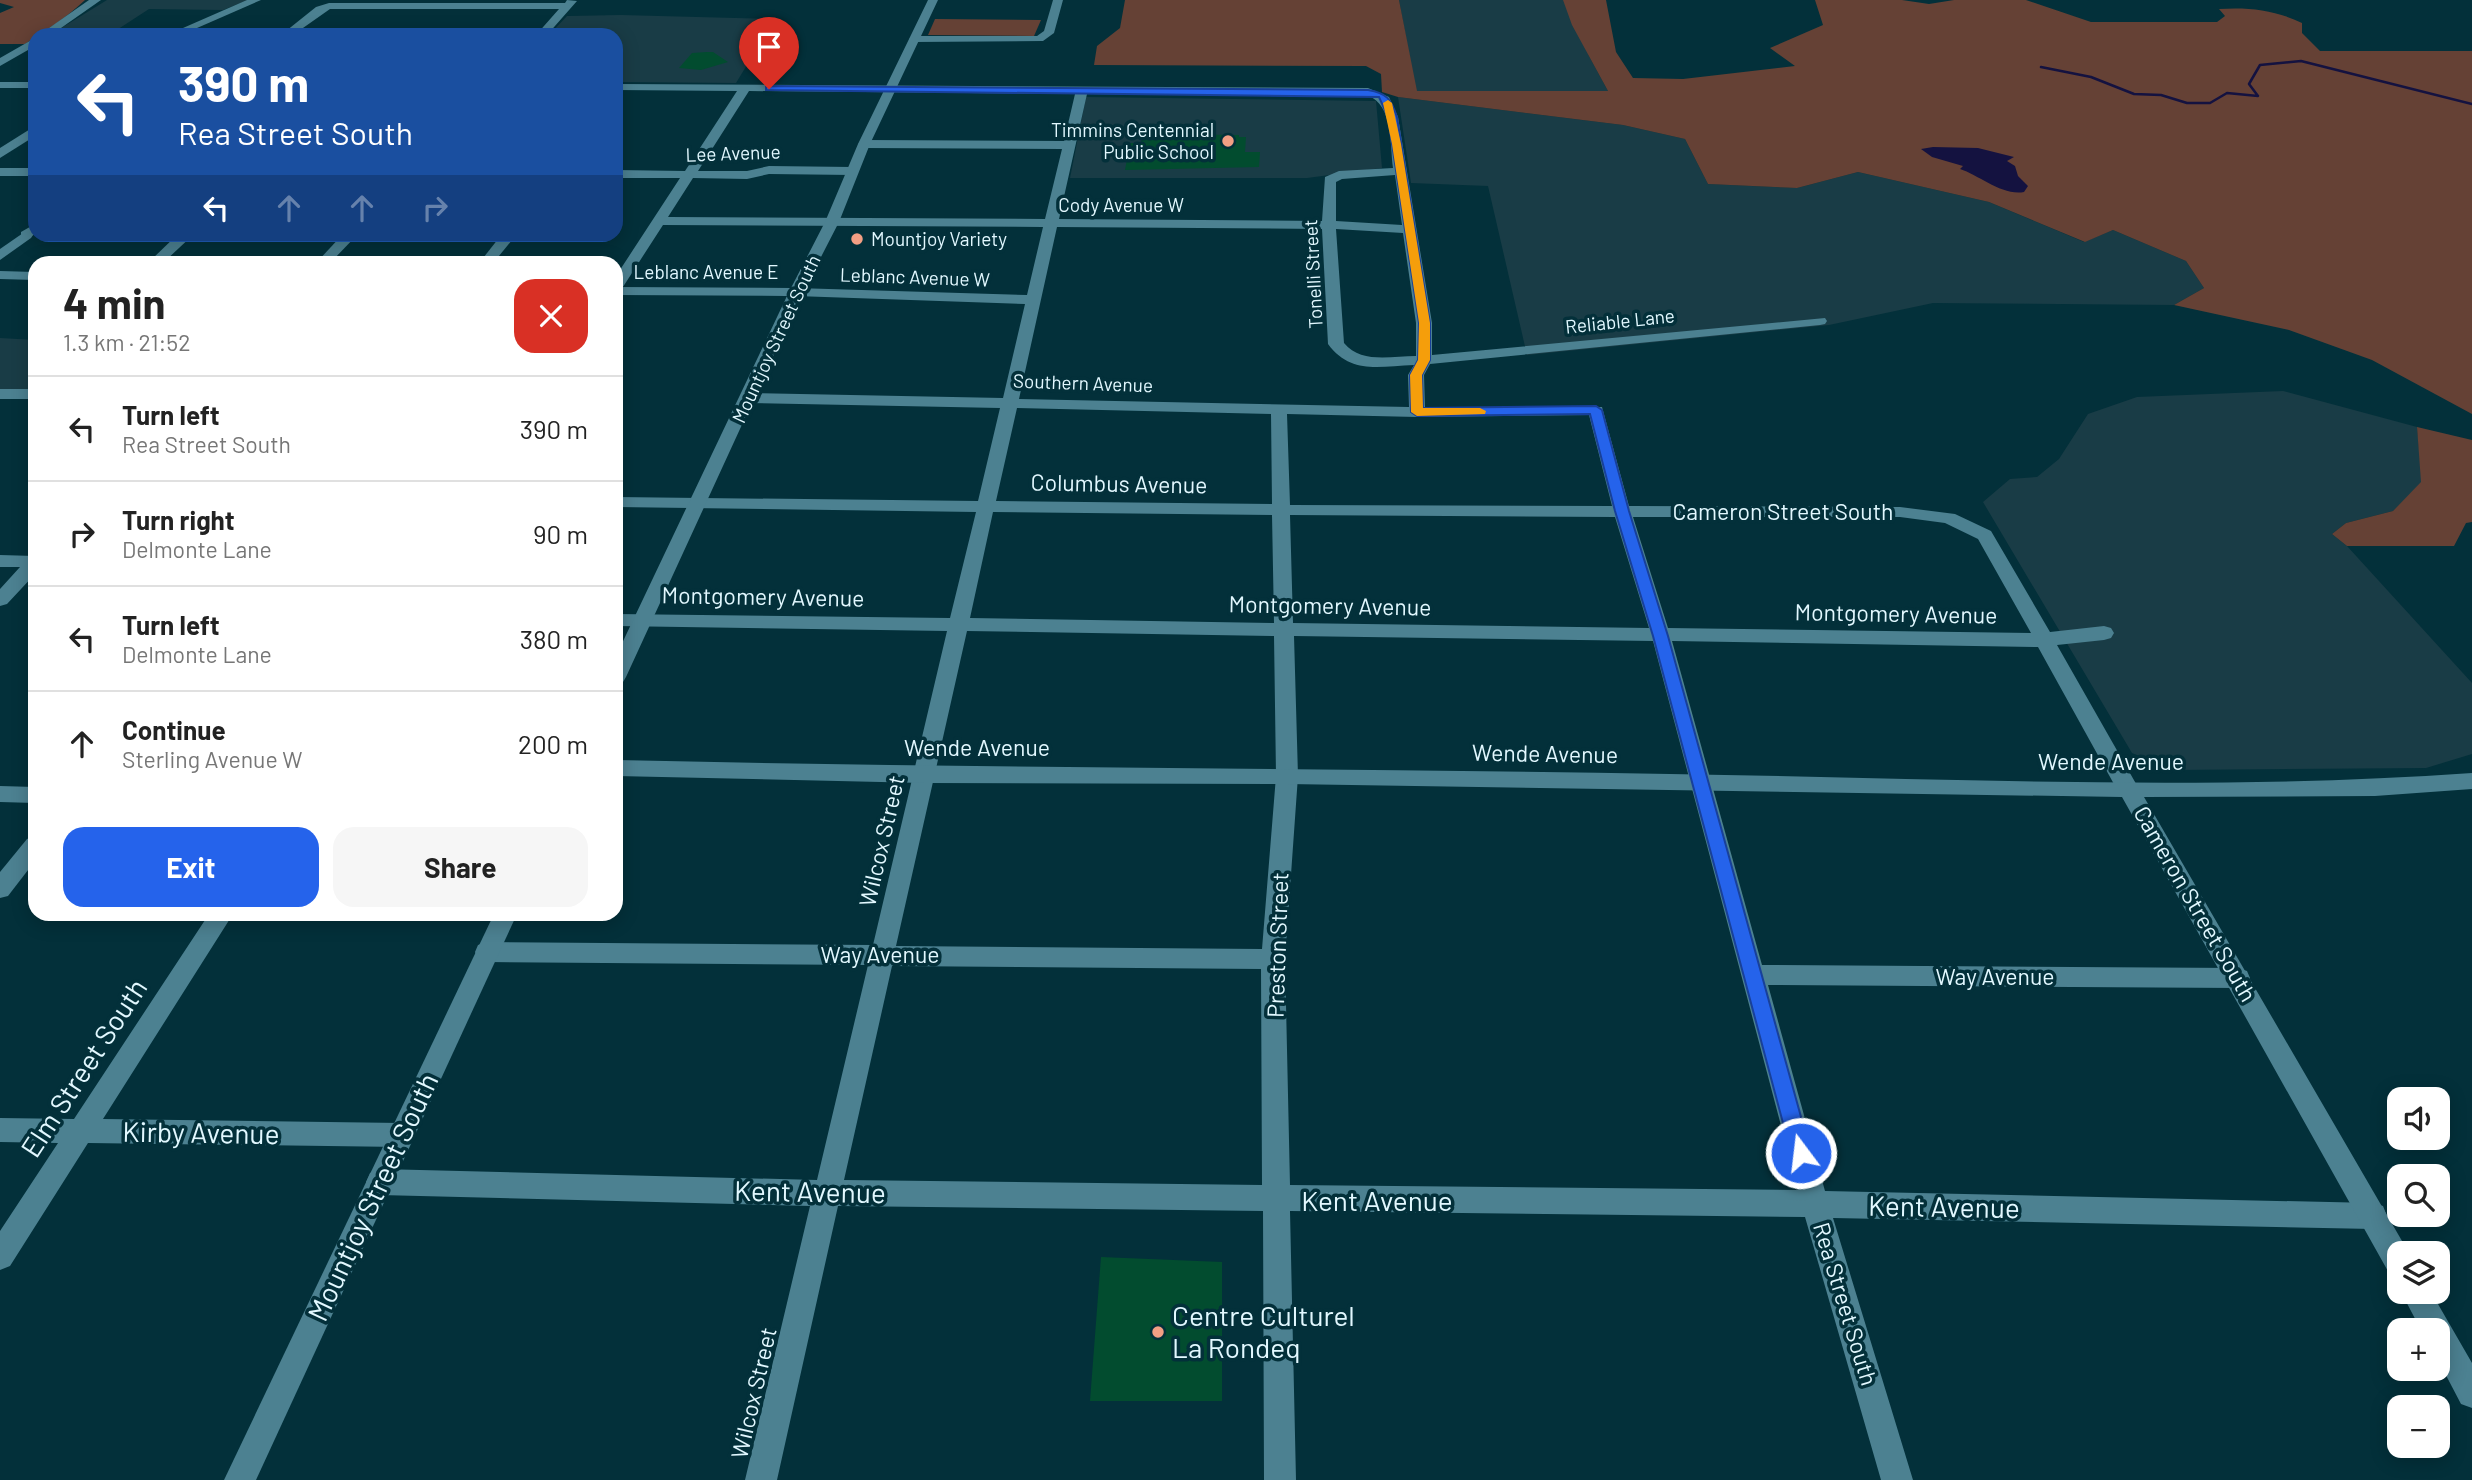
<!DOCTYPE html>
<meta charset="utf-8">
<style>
body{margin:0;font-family:Barlow,sans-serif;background:#f6f6f6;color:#222;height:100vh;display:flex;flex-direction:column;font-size:26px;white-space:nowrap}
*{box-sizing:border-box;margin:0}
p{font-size:23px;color:#767676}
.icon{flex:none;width:38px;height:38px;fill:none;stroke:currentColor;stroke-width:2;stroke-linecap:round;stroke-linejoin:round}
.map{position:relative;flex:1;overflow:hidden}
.side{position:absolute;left:28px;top:256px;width:595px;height:665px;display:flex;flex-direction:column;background:#fff;border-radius:21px;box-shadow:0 4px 18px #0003}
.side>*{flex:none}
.top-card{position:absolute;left:28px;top:28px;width:595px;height:214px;border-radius:21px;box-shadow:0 4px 18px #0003;background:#1a4fa0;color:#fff;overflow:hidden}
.fabs{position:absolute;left:2387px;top:1087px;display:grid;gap:14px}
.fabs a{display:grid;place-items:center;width:63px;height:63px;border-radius:14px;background:#fff;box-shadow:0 4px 18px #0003;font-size:35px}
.pin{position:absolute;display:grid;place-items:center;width:60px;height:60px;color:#fff;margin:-72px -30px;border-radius:50% 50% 50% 0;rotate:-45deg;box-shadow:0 0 7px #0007}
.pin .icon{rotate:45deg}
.me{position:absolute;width:77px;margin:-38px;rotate:345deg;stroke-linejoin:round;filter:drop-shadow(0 0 5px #0008)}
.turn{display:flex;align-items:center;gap:24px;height:147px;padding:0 35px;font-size:32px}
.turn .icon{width:91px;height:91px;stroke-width:2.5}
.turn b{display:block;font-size:49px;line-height:60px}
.lanes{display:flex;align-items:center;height:66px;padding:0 35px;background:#0003;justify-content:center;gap:35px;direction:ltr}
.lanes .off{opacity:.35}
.round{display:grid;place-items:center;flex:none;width:74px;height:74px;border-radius:21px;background:#f6f6f6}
.head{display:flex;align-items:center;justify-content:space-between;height:119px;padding:0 35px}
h1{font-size:42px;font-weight:700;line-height:52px}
.button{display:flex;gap:14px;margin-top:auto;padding:14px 35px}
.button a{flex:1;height:80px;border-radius:21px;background:#2563eb;color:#fff;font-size:28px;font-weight:700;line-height:80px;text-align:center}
.button a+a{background:#f6f6f6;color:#222}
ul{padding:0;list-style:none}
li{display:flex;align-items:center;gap:21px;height:105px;padding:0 35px;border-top:2px solid #e0e0e0}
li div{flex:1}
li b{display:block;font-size:26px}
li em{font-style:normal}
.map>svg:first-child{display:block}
</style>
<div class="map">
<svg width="2472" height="1480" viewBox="0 0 2472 1480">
<rect width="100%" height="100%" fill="#03303a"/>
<g fill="#193c46">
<path d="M107,0H248L223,10L149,9L109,35H50Z"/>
<path d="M1399,0H1564L1589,56L1608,91H1416Z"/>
<path d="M621,15L775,19L736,83L616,82V35H549L567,16Z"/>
<path d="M1086,97L1376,101L1382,168L1307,178H1070Z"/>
<path d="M1398,97L1623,125L1685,139L1708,184L1797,188L1858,172L1989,202L2084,242L2113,230L2186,261L2204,288L2174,305L1933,303L1829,325L1527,355L1488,186L1411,183Z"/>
<path d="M0,338L35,340V391H0Z"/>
<path d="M2283,391L2417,427L2422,482L2393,511L2346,523L2332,534L2347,546L2472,683V754L2426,768L2172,770L2132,753L1983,502L2010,479L2037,477L2059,459L2088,414L2137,397Z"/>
</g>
<g fill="#654135">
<path d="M0,0H85C66,18 45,31 25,44H0V13L14,7L0,3Z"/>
<path d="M1125,0H1399L1417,91H1608L1572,25L1563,0H1606L1616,52L1633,78L1683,79L1795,66L1770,48L1823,25L1815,0H1902L1929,4L1954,0H2026L2091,22H2217L2225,16L2219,9C2249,7 2275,10 2302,23V33L2320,51H2472V414L2372,360L2289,330L2174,305L2204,288L2186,261L2113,230L2085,242L1989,202L1858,172L1797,188L1708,184L1685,139L1623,125L1398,97L1382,92L1381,74L1366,66L1094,65L1097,46L1120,28Z"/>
<path d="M935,19L1041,20L1034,36L928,35Z"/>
<path d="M2417,427L2472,440V522L2466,523L2454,546H2347L2332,534L2346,523L2393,511L2421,482Z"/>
</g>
<path fill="#141240" d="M1933,147L1978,148L2014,157L2007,161L2015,166L2018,176L2028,186L2024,192C2002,196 1979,175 1960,169L1963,166L1932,157L1921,149Z"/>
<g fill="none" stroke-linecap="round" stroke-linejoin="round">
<path stroke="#141240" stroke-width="2.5" d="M2041,67L2091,77L2134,94L2161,95L2187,103H2210L2227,93L2258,96L2249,84L2260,65L2301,61L2472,104"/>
</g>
<g fill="#024c2f">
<path d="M707,52H713L728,62L701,70L679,68L692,53Z"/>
<path d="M1149,134L1239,135V137H1246L1245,152H1260L1259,167L1125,170L1130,143H1141L1142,136L1149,137Z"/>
<path d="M1101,1257L1222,1262V1401H1090Z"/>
</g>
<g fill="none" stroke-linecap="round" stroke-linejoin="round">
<g fill="#4c8191" fill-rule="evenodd">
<path d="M89,0H101L51,35H39Z"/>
<path d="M567,0L577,1L547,35H536L559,9H330L293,35H281L316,7L329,3H565Z"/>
<path d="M1053,0H1063L1054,33L1043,41L914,42L909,39L914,36H1037L1044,31Z"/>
<path d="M35,38V46L0,66V58Z"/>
<rect x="0" y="82" width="35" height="6"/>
<path d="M616,84L1368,88L1389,97L1398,117L1432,323V355L1825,318L1827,321L1825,324L1820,325L1430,364L1424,375L1425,407H1602L1629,506L1900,507L1955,514L1991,531L2050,632L2104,626L2111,628L2114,633L2111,638L2104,640L2057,645L2139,789L2136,795L2128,797L2120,795L2038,647L1672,641L1762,965L2238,968L2247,971L2250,978L2247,985L2238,988L1768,985L1825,1191L2373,1203L2383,1206L2387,1216L2383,1226L2373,1229L1833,1218L1913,1480H1881L1805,1217L1290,1211L1296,1480H1264L1263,1211L838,1206L777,1480H745L810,1206L380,1195L370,1191L366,1182L370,1173L380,1169L817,1180L868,965L487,962L478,959L475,952L478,945L487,942L873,945L947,631L616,626V614L950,618L976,512L616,507V497L978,501L1000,408L749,403L741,398L749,393L1003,398L1025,304L796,296L789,292L796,288L1027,295L1043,227L663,225L621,290L616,291V276L680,178H616V170L685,171L737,91L616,90ZM749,91L1075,94L1064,141L864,140L858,144L864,148L1062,149L1045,219L668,217L693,178L747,179L769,174L852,175L858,171L852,167L769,166L747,171H698ZM1087,94L1368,96C1393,104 1390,145 1393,168L1339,171L1325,177L1322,221L1059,219ZM1395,175L1402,225L1336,221V182L1342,179ZM1057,227L1322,229L1328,344C1351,375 1379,366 1414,365L1408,375L1409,407L1019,399ZM1336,229L1403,233L1416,323V356C1391,356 1361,364 1344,343ZM1017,408L1271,414L1272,504L996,501ZM1287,414L1417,417L1589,415L1612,506L1290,505ZM993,512L1272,515L1274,623L970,618ZM1290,515L1615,517L1649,628L1293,623ZM1633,517H1900L1945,523L1978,539L2031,633L1668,628ZM967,631L1274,636L1276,776L1262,949L896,946ZM1294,636L1653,641L1798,1190L1290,1185L1285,959L1298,776ZM892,966L1261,969L1262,1185L844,1180Z"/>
<rect x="0" y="168" width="35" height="8"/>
<path d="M35,224V234L26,239L21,238V232Z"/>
<path d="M178,234H194L164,262H149Z"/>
<path d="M343,234H358L331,262H317Z"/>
<path d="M502,234H517L494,262H480Z"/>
<rect x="0" y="389" width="35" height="10"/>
<path d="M0,555L35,556V574L7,604L0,606V589L20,567H0Z"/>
<path d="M0,786L35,787V803L0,802Z"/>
<path d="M35,836V861L8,896L0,898V872L27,839Z"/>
<path d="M209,914H233L103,1119L401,1123L410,1126L414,1135L410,1144L401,1147L88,1143L10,1266L0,1270V1231L58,1143L0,1142V1118L74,1119Z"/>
</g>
<g fill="#4c8191" fill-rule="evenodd">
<path d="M247,0H261L181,35H167Z"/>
<path d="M928,0H938L870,144L839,222L803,292L626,677L623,682L616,684V656L787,296L616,295V287L791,288L825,222L858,144Z"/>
<path d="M35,126V136L0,158V148Z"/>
<path d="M26,231L33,235L31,238L0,260V249Z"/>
<path d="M0,271L35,272V280L0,279Z"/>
<path d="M616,760C967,768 1319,768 1670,774C1936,778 2207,792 2472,773V789L2375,796L2144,797L2409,1253H2399V1277L2389,1273L2122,797L1287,784L924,783L616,776Z"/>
<path d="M494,914H517L256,1480H224Z"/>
<path d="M2401,1292H2431L2472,1363V1408L2461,1404L2438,1360V1330H2421Z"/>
</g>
</g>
<path fill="#2563eb" stroke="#184099" stroke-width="2" d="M769,86L1368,90C1387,93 1391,99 1397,117L1430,323V360L1422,375L1423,408L1596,406L1602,410L1629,511L1668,636L1811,1153L1808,1160L1801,1163L1794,1160L1791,1153L1653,636L1615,511L1590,414L1417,416L1411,412L1410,375L1418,360L1419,323L1388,117L1379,97L766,90V87Z"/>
<path fill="#f59e0b" d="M1388,100L1392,103L1401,144L1430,323V360L1422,375L1423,408H1480L1486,411L1485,414L1417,416L1411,412L1410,375L1418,360L1419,323L1392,144L1383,103Z"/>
<g fill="#f39f84" stroke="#03303a" stroke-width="2.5">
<circle cx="1228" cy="141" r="7"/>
<circle cx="857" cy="239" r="7"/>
<circle cx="1158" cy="1332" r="7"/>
</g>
<g text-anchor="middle" stroke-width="7" stroke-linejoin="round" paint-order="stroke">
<g font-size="19" fill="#e2f8ff" stroke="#03303a" text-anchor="end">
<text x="1214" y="137">Timmins Centennial<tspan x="1214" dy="22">Public School</tspan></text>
<text x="871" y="246" text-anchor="start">Mountjoy Variety</text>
</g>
<g font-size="19" fill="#e2f8ff" stroke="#03303a">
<text transform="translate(733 153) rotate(-2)" y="7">Lee Avenue</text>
<text x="1121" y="212">Cody Avenue W</text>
<text x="706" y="279">Leblanc Avenue E</text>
<text transform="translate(1313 274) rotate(-93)" y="7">Tonelli Street</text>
<text transform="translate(915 277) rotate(2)" y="7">Leblanc Avenue W</text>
<text transform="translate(1620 321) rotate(-6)" y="7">Reliable Lane</text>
<text transform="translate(776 339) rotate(-65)" y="7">Mountjoy Street South</text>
<text transform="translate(1083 383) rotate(2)" y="7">Southern Avenue</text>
</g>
<g font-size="23" fill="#e2f8ff" stroke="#03303a">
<text transform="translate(1119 484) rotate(1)" y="8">Columbus Avenue</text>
<text x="1783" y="520">Cameron Street South</text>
<text transform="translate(763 597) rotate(1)" y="8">Montgomery Avenue</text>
<text transform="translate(1330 606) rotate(1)" y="8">Montgomery Avenue</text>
<text transform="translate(1896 614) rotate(1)" y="8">Montgomery Avenue</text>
<text x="977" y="756">Wende Avenue</text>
<text transform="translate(1545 754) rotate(1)" y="8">Wende Avenue</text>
<text x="2111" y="770">Wende Avenue</text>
<text transform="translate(882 841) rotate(-77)" y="8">Wilcox Street</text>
<text transform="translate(2195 904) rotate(60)" y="8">Cameron Street South</text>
<text transform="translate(1278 945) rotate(-88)" y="8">Preston Street</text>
<text x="880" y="963">Way Avenue</text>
<text x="1995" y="985">Way Avenue</text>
<text transform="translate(1845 1304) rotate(73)" y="8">Rea Street South</text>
<text transform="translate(754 1393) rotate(-77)" y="8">Wilcox Street</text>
</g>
<g font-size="28" fill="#e2f8ff" stroke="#03303a">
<text transform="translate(84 1068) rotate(-57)" y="10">Elm Street South</text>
<text transform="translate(201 1133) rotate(1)" y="10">Kirby Avenue</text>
<text transform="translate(810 1192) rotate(1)" y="10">Kent Avenue</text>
<text transform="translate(373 1197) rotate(-65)" y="10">Mountjoy Street South</text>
<text x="1377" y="1211">Kent Avenue</text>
<text transform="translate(1944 1207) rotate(1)" y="10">Kent Avenue</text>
</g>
<g font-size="28" fill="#e2f8ff" stroke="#03303a" text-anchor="start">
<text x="1172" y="1326">Centre Culturel<tspan x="1172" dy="32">La Rondeq</tspan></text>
</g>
</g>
</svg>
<div class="fabs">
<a><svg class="icon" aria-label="sound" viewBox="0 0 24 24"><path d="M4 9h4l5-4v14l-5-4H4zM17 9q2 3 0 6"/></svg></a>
<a><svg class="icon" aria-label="search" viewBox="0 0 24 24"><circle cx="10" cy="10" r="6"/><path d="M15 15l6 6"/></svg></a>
<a><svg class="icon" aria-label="layers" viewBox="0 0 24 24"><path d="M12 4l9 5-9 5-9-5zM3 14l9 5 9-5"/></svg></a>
<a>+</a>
<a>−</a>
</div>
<div class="pin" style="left:769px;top:89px;background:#d93025"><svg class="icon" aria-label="arrive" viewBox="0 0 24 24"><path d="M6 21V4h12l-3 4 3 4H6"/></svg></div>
<svg class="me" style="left:1801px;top:1153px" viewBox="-20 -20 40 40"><circle r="17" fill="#2563eb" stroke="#fff" stroke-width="3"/><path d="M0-11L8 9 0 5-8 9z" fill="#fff"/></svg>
<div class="top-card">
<div class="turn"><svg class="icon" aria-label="left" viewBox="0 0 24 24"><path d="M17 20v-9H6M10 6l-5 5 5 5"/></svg><div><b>390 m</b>Rea Street South</div></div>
<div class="lanes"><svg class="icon" aria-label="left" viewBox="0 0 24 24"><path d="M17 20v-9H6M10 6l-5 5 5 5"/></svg><svg class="icon off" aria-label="ahead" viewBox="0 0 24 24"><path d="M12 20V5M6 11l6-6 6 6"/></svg><svg class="icon off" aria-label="ahead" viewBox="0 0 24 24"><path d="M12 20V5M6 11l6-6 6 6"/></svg><svg class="icon off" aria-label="right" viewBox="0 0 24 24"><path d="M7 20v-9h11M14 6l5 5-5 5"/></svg></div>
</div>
<section class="side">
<div class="head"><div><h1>4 min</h1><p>1.3 km · 21:52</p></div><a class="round" style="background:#d93025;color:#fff"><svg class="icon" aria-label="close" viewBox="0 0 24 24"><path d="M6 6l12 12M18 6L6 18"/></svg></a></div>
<ul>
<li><svg class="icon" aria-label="left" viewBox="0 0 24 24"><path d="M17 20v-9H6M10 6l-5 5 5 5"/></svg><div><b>Turn left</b><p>Rea Street South</p></div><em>390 m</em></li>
<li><svg class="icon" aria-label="right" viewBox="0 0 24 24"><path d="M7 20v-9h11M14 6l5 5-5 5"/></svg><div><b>Turn right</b><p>Delmonte Lane</p></div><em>90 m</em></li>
<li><svg class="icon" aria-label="left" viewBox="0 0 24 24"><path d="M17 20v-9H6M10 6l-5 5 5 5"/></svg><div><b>Turn left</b><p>Delmonte Lane</p></div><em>380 m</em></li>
<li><svg class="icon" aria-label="ahead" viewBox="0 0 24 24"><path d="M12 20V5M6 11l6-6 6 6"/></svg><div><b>Continue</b><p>Sterling Avenue W</p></div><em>200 m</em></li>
</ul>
<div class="button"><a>Exit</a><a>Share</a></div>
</section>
</div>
